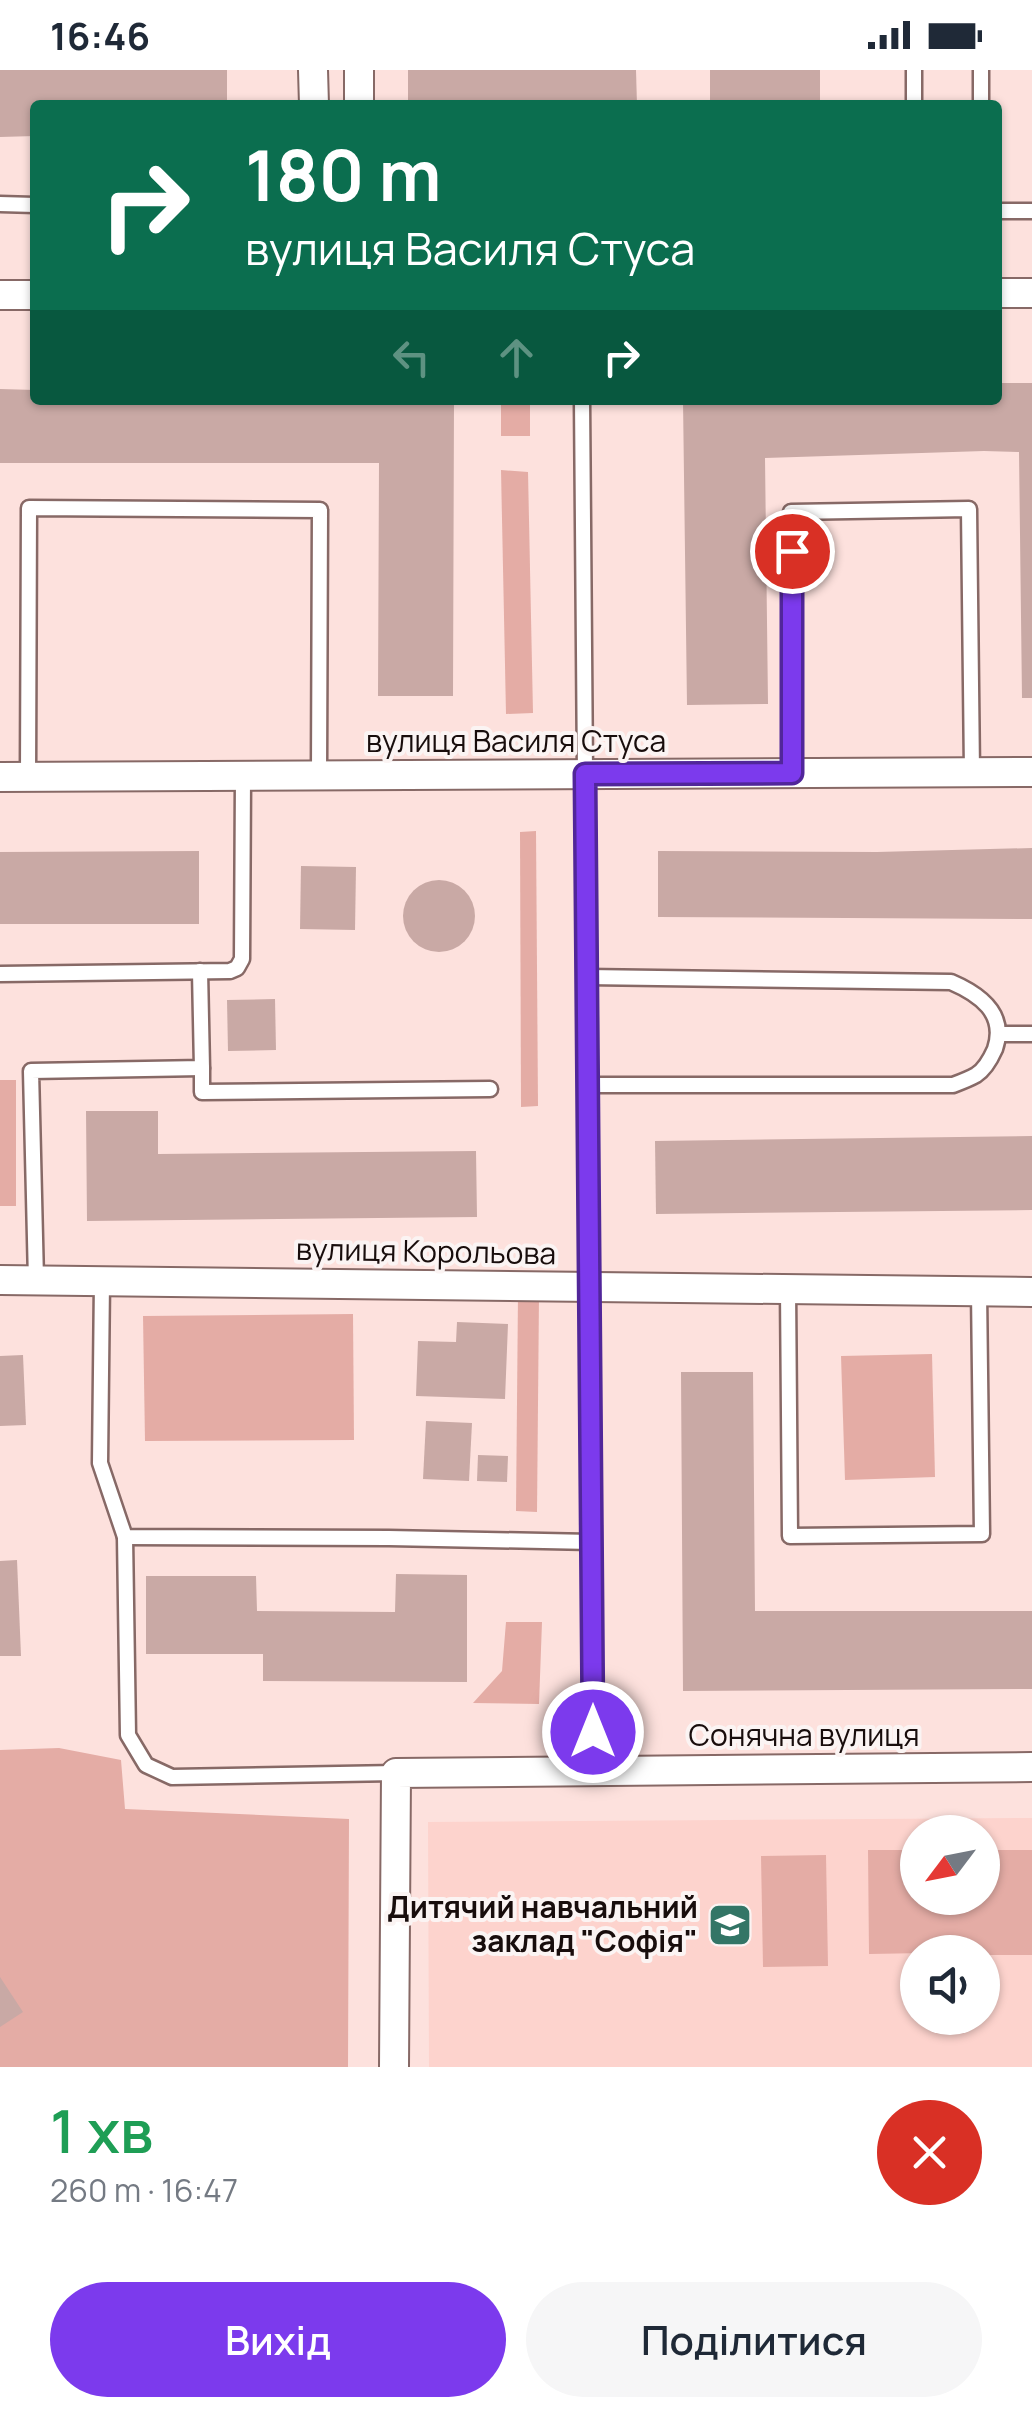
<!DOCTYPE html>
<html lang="uk">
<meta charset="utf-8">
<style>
body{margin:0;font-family:Manrope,sans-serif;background:#f6f6f7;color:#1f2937;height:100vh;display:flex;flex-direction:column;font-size:38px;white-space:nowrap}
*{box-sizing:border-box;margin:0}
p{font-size:32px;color:#747a83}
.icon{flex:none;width:55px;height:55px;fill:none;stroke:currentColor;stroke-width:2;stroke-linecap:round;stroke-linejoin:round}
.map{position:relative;height:1997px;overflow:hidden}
.details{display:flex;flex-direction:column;background:#fff;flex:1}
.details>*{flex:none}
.banner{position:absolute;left:30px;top:30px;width:972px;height:305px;border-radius:10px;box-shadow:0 2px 8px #0004;background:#0b6e4f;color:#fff;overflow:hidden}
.needle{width:65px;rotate:238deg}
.controls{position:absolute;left:900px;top:1745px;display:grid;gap:20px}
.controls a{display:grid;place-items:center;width:100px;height:100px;border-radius:50%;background:#fff;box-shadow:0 2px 8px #0004;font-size:50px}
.pin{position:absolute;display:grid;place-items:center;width:85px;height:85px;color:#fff;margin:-42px;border:5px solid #fff;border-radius:50%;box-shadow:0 2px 10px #0007}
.me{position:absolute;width:110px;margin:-55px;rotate:0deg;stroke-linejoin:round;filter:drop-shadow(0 0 8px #0008)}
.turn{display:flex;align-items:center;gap:35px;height:210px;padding:0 50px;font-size:45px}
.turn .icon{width:130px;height:130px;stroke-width:2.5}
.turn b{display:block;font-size:70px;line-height:85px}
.lanes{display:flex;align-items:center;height:95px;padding:0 50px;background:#0003;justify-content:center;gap:50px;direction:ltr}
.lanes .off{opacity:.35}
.round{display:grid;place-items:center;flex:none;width:105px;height:105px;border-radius:52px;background:#f6f6f7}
.summary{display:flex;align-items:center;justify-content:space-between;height:170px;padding:0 50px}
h1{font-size:60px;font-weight:600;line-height:75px;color:#1e9e55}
.button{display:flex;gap:20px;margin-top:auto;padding:20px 50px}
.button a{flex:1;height:115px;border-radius:60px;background:#7c3aed;color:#fff;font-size:40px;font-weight:600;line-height:115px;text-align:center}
.button a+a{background:#f6f6f7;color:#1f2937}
.status{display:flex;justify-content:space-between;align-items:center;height:70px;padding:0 50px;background:#fff;direction:ltr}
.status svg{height:28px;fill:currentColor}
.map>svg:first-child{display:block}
</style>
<div class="status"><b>16:46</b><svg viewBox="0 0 49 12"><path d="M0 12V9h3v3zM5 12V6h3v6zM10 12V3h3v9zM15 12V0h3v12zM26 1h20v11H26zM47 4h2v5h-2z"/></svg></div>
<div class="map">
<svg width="1032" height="1997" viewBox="0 0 1032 1997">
<rect width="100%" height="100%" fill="#fde1dd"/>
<path fill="#fdd3cd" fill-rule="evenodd" d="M1032,1748V1997H429L428,1752ZM918,1762H982V1828H918ZM918,1882H982V1948H918Z"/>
<g fill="#e4aca5">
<rect x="501" y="330" width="29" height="36"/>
<path d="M501,400L528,402L533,643L506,644Z"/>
<path d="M536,761L538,1036L521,1037L520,762Z"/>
<rect x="0" y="1010" width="16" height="126"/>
<path d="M518,1224L539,1225L537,1442L516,1441Z"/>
<path d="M353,1244L354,1370L145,1371L143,1246Z"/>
<path d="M932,1284L935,1407L845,1410L841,1286Z"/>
<path d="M506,1552H542L539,1634L473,1633L502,1601Z"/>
<path d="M59,1678L121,1690L125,1739L349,1749L348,1997H0V1680Z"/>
<path d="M868,1780H917L918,1828H982L983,1780H1032V1885H983L982,1882L869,1884Z"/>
<path d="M826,1785L828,1896L763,1897L761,1786Z"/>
</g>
<g fill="#c9a9a5">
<path d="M0,0H227V35H35V66L0,67Z"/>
<path d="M408,0H636L637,35H408Z"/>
<rect x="710" y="0" width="110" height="35"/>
<path d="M998,313H1032V628H1022L1019,382L984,381L765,388L768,634L687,635L683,330H998Z"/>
<path d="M0,319L35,320V330H454L453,626H378L379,393H0Z"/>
<path d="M1032,778V849L658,847V781L877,782Z"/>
<path d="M199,781V854H0V782Z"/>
<path d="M301,796L356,797L355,860L300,859Z"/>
<circle cx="439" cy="846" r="36"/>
<path d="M275,929L276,980L228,981L227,930Z"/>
<path d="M86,1041H158V1084L476,1081L477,1147L87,1151Z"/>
<path d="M1032,1066V1140L656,1144L655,1071Z"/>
<path d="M457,1252L508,1254L505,1329L416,1326L418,1271L456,1272Z"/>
<path d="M23,1285L26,1355L0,1356V1286Z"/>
<path d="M681,1302H753L755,1541H1032V1619L683,1621Z"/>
<path d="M426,1351L472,1353L469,1411L423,1409Z"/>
<path d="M478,1385L508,1386L507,1412L477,1411Z"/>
<path d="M17,1490L21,1586H0V1491Z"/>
<path d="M396,1504L467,1505V1612L263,1611V1584H146V1506H256L257,1541L395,1542Z"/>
<path d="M0,1907L23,1942L0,1957Z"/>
</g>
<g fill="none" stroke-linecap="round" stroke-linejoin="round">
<defs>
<g id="lane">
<path d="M914,0V35"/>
<path d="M981,0V35"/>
<path d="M0,134L35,135"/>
<path d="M998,141H1032"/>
<path d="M582,330L593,1700"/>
<path d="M793,703L791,442L969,439L972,702"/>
<path d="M28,707L29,438L320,440L319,705"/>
<path d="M0,904L230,901L237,898L242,889L243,706"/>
<path d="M587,907L951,912C979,924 1007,943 995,979C991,988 984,1000 976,1005C969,1009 961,1012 953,1015H588"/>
<path d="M999,964H1032"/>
<path d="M202,998V1022L490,1019"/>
<path d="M36,1210L31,1001L202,998L200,901"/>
<path d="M102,1211L100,1393L125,1467L389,1468L592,1472"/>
<path d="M788,1219L790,1466L982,1464L979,1221"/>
<path d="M125,1467L128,1665L146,1695L172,1707L396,1703"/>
</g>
<g id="street">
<path d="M313,0L314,35"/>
<path d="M359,35V0"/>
<path d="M998,223H1032"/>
<path d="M0,225H35"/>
<path d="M0,707L1032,702"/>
<path d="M0,1210L1032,1222"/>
<path d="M394,1997L396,1703L1032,1697"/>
</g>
</defs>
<use href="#lane" stroke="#876966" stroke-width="19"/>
<use href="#street" stroke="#876966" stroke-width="32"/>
<use href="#lane" stroke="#fff" stroke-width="14"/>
<use href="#street" stroke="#fff" stroke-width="28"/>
</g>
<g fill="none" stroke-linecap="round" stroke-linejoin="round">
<defs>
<path id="route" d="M593,1662L585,704L792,703V481"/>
</defs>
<use href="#route" stroke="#51269a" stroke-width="25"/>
<use href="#route" stroke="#7c3aed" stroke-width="18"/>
</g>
<defs>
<symbol id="school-square" viewBox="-11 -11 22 22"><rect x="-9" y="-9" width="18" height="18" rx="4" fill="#337566" stroke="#fbf4f3"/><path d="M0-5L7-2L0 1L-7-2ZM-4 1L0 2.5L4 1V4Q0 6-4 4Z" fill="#fff"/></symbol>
</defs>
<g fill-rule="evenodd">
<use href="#school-square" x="705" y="1830" width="50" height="50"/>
</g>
<g text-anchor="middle" stroke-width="8" stroke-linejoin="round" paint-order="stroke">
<g font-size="30" fill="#180d0c" stroke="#fbf4f3">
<text x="516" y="682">вулиця Василя Стуса</text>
<text transform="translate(426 1182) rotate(1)" y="10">вулиця Корольова</text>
<text x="804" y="1676">Сонячна вулиця</text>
</g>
<g font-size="30" font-weight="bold" fill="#180d0c" stroke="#fbf4f3" text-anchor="end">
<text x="698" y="1848">Дитячий навчальний<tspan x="698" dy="34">заклад "Софія"</tspan></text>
</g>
</g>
</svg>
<div class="controls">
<a><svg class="needle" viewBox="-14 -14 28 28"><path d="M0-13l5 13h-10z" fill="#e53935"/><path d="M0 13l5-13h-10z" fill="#747a83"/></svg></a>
<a><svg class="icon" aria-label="sound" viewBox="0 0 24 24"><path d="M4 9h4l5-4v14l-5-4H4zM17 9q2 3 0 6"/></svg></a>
</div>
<div class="pin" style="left:792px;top:481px;background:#d93025"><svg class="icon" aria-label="arrive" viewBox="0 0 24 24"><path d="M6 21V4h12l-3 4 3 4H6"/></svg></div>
<svg class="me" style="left:593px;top:1662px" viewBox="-20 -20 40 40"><circle r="17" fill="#7c3aed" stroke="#fff" stroke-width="3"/><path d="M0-11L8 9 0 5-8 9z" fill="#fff"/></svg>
<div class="banner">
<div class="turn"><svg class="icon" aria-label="right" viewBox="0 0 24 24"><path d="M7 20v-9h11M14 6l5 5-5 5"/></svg><div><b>180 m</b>вулиця Василя Стуса</div></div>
<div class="lanes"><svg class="icon off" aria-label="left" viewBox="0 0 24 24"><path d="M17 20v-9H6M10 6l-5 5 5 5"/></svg><svg class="icon off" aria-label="ahead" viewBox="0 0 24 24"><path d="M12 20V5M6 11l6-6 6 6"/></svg><svg class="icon" aria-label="right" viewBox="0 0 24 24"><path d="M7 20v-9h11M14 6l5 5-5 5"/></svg></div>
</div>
</div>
<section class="details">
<div class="summary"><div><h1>1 хв</h1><p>260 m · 16:47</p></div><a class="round" style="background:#d93025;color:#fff"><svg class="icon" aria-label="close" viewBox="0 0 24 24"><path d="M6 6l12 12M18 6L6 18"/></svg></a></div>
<div class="button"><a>Вихід</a><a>Поділитися</a></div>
</section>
